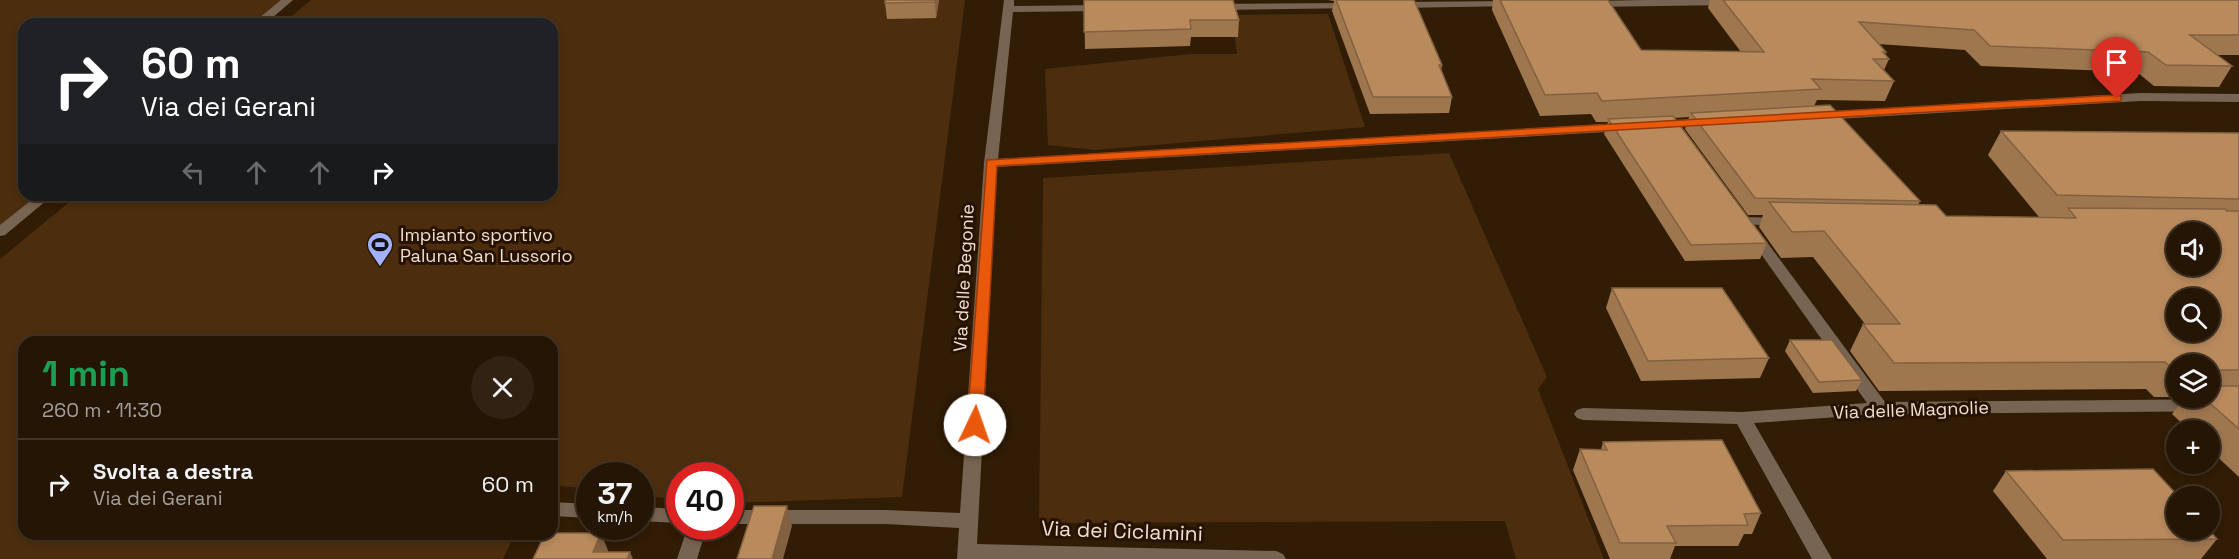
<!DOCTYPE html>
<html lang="it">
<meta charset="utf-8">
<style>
body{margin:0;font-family:"Space Grotesk",sans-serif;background:#312213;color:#f1f3f6;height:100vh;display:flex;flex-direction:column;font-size:22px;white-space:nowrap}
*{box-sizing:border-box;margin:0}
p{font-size:20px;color:#a39f9a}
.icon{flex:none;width:33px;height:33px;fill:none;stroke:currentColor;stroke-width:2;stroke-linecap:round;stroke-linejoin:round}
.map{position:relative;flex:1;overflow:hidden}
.panel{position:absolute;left:18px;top:336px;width:540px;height:204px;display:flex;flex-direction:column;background:#251504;border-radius:18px;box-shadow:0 3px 9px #0003,0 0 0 2px #423426}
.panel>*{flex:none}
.hud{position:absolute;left:18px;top:18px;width:540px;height:183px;border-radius:18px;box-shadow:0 3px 9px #0003,0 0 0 2px #423426;background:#202124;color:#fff;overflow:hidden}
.tools{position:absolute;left:2166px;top:222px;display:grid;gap:12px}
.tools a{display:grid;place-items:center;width:54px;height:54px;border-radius:50%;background:#251504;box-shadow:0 3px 9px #0003,0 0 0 2px #423426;font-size:30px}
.speed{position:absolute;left:576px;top:462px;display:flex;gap:12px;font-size:30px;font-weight:700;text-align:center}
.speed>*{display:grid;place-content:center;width:78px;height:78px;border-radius:50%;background:#251504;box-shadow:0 3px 9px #0003,0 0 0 2px #423426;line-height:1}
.speed small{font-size:15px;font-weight:400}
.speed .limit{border:9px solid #d22;background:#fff;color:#111}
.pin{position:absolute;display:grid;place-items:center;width:51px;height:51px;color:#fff;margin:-62px -26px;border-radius:50% 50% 50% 0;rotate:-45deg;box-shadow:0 0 6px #0007}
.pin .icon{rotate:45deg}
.me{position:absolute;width:66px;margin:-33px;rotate:3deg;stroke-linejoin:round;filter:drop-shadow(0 0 4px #0008)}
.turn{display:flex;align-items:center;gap:21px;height:126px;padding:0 24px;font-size:27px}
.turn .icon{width:78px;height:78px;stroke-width:2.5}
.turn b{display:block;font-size:42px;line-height:51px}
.lanes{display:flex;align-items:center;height:57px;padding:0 24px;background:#0003;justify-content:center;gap:30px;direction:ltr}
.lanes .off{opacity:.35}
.round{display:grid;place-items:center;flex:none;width:63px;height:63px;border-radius:32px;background:#312213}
.overview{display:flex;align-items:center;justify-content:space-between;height:102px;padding:0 24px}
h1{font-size:36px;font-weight:700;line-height:45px;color:#1e9e55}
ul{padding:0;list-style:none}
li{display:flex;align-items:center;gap:18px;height:90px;padding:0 24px;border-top:2px solid #423426}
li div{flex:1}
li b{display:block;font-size:22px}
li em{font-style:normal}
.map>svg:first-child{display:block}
</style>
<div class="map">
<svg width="2239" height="559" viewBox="0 0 2239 559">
<rect width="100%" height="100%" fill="#311c05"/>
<g fill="#4c2e0e">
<path d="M0,0H287L258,24H24V195H46L0,232Z"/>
<path d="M311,0H965L902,497L731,503L730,476H680L679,500L641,495L640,476H590L589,489L552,485V342H24V534H515L503,559H0V259L78,195H552V24H282Z"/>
<path d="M1328,14L1365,127L1096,150L1048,145L1045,69L1191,54H1237L1232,15Z"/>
<path d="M1449,153L1547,377L1538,389L1604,559H1516L1505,521L1039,523L1043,178Z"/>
</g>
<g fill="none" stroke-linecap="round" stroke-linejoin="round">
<g fill="#786452" fill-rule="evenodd">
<path d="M281,0H293L265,24H252Z"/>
<path d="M1004,0H1014V6L1102,5L1107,8L1102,11L1013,12L998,159L1625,123L1631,127L1625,131L997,167L977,544L1276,551L1283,554L1286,559H957L959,528L886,524H730V510H886L960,513L984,163Z"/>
<path d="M1646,0H1733L1734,2L1729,5L1591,7L1586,4L1591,1Z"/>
<path d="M1513,1L1518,4L1517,6L1396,8L1391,5L1396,2Z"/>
<path d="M1354,3L1359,6L1358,8L1216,10L1211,7L1216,4Z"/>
<path d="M2140,93L2239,94V102L2140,101L1820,120L1814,116L1820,112Z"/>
<path d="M38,195H53L5,235L0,236V225Z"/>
<path d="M1745,217L1780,218L1787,222L1780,226L1740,224L1738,221Z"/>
<path d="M1753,229L1758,230L1885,402L2239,399V411L1880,414L1754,423L1832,559H1812L1737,424L1583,420L1577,418L1574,414L1577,410L1583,408L1742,412L1867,403L1746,233Z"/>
<path d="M552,502L590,504V518L552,516Z"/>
<path d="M640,507L680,509V523L640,521Z"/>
<path d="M688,526H707L697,559H677Z"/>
</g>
</g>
<g fill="#9f774f">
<path d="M885,0H939L936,18L887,19L885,3Z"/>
<path d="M1084,0L1239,20L1238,37H1191L1190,46L1085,49Z"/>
<path d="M1328,0H1414L1442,65L1441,71L1452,97L1449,113L1370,114L1332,11L1334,1Z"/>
<path d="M1493,0H1608L1641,50L1741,52L1708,8L1710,0H2239V55H2217L2232,66L2219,87L2154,86L2137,72L1981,66L1965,50L1878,44L1886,52L1885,55L1889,59L1884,70L1894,81L1885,101L1817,100L1814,106L1920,201L1918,205L1946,216L2039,217L1988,155L2001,131L2239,133V477L2210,450V430H2189L2172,414L2184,398H2210V364H2176V397H2154L2146,389L1879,391L1850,351L1863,324H1865L1813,257L1781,258L1759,227L1763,215H1748L1685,129L1689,117L1674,118L1767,243L1760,259L1685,261L1604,134L1608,122H1596L1591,114L1540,116L1492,10Z"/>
<path d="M1612,288L1769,358L1760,378L1641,381L1606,308Z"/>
<path d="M1790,340L1862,380L1856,391L1813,393L1785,351Z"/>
<path d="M1603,442L1761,513L1752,534H1744L1738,546H1675L1670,559H1610L1573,470L1580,449L1601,450Z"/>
<path d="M2006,471L2217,539L2201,559H2047L1993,491Z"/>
</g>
<g fill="#826140">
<path d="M935,0H939L936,18L935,2Z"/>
<path d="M787,506L792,526L783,559H772Z"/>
<path d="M601,533L609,553L593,552Z"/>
<path d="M630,552L633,559H627Z"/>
</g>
<g fill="#b98a5c" stroke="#826140" stroke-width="1.5" fill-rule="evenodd">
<path d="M885,0H935V2L885,3Z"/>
<path d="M1084,0H1233L1239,20H1190L1191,29L1084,32Z"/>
<path d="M1336,0H1414L1442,65H1439L1452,97H1373Z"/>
<path d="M1500,0H1608L1641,50L1764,52L1723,0H2239V35H2190L2232,66L2166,65L2148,52L1990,46L1974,30L1859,22L1886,52H1883L1889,59H1873L1894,81L1812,79L1821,89L1602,101L1597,93L1545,95Z"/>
<path d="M1830,105L1920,201L1755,198L1691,113Z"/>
<path d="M1673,116L1767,243L1691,245L1608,119Z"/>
<path d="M2001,131L2239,133V199L2057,195Z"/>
<path d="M1769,202L1936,205L1946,216L2076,218L2068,208L2225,209L2227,211H2239V370H2210V364H2176V370H2174L2165,362L1894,363L1863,324H1900L1824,231L1792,232ZM2176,232H2210V266H2176ZM2176,298H2210V332H2176Z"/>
<path d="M1612,288H1722L1769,358L1648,361Z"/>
<path d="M1790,340H1832L1862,380L1819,382Z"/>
<path d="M2210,386H2239V429L2204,398H2210Z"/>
<path d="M1722,440L1761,513L1744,514L1748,525L1667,526L1676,543H1620L1580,449L1607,450L1603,442Z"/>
<path d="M2153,469L2178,496H2176V530H2209L2217,539L2063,540L2006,471Z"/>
<path d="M754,506H787L772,559H737Z"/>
<path d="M552,533H601L593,552H630L627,559H533L545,534H552Z"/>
</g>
<path fill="#ea580c" stroke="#983908" stroke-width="1.5" d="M2117,95L2121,96V101L997,166L983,425L975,431L967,425L987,160Z"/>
<defs>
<symbol id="stadium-pin" viewBox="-11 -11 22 30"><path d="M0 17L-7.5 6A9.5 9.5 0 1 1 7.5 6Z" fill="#a3b2fd" stroke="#271200"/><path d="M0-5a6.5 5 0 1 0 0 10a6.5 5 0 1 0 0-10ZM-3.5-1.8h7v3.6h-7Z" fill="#111"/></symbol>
</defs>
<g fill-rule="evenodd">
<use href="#stadium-pin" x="365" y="230" width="30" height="40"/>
</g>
<g text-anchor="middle" stroke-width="6" stroke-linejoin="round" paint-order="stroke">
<g font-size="18" fill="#efe0d3" stroke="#271200" text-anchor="start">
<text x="400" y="241">Impianto sportivo<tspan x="400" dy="21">Paluna San Lussorio</tspan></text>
</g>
<g font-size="18" fill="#efe0d3" stroke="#271200">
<text transform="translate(964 278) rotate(-87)" y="6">Via delle Begonie</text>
<text transform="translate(1911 410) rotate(-2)" y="6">Via delle Magnolie</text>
</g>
<g font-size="21" fill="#efe0d3" stroke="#271200">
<text transform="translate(1122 531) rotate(2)" y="7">Via dei Ciclamini</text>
</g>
</g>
</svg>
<div class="tools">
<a><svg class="icon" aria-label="sound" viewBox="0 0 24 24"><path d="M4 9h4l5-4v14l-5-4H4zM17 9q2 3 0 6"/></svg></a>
<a><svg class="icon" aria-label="search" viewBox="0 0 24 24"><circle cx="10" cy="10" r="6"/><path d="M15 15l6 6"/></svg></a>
<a><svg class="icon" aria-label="layers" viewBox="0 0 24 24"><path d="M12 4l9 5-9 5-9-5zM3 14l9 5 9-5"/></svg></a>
<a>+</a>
<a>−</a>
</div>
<div class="speed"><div>37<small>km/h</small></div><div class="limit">40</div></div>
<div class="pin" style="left:2117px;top:99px;background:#d93025"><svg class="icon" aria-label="arrive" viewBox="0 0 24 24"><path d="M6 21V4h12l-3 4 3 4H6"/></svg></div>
<svg class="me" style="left:975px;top:425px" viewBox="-20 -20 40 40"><circle r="19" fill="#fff"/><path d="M0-13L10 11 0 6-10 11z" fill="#ea580c"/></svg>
<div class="hud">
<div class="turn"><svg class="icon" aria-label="right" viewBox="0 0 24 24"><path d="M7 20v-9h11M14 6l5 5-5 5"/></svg><div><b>60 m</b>Via dei Gerani</div></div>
<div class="lanes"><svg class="icon off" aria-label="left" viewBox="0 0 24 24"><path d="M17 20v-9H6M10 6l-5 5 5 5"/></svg><svg class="icon off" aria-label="ahead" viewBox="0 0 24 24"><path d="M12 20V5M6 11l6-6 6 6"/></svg><svg class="icon off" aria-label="ahead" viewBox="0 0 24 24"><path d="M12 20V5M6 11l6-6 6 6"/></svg><svg class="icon" aria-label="right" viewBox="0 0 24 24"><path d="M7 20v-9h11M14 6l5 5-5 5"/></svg></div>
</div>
<section class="panel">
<div class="overview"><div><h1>1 min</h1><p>260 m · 11:30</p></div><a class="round"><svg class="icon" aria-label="close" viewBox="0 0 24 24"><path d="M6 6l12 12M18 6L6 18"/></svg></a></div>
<ul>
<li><svg class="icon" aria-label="right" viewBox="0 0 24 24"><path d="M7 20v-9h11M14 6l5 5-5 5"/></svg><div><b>Svolta a destra</b><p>Via dei Gerani</p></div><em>60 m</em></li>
</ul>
</section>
</div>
